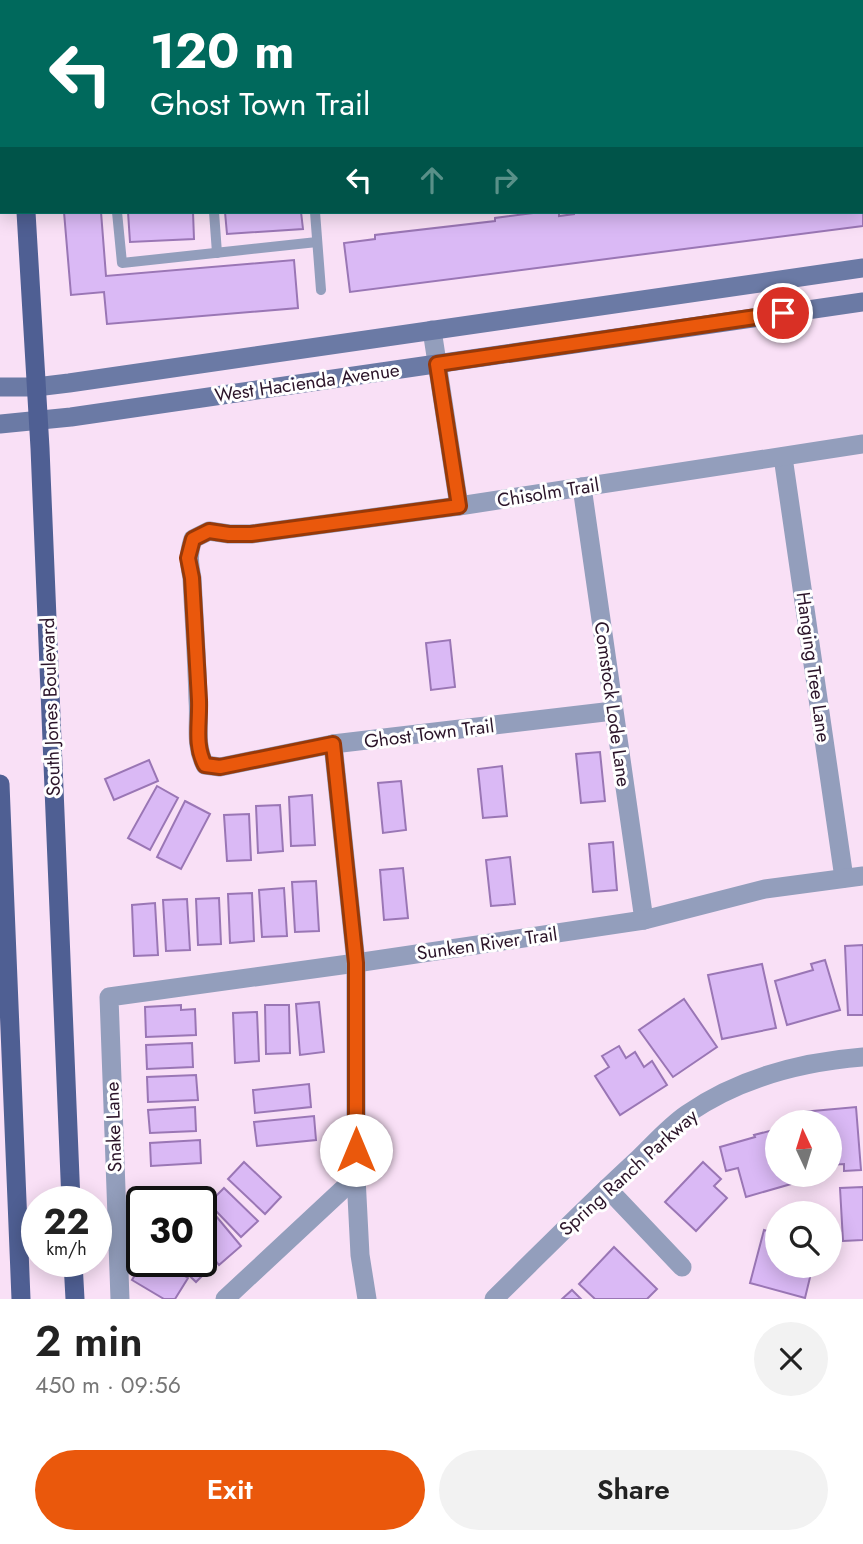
<!DOCTYPE html>
<meta charset="utf-8">
<style>
body{margin:0;font-family:Jost,sans-serif;background:#f2f2f2;color:#222;height:100vh;display:flex;flex-direction:column;font-size:26px;white-space:nowrap}
*{box-sizing:border-box;margin:0}
p{font-size:23px;color:#767676}
.icon{flex:none;width:38px;height:38px;fill:none;stroke:currentColor;stroke-width:2;stroke-linecap:round;stroke-linejoin:round}
.map{position:relative;height:1299px;overflow:hidden}
.details{display:flex;flex-direction:column;background:#fff;flex:1}
.details>*{flex:none}
.top-card{position:absolute;left:0px;top:0px;width:864px;height:214px;box-shadow:0 4px 18px #0003;background:#00695c;color:#fff;overflow:hidden}
.needle{width:46px;rotate:356deg}
.controls{position:absolute;left:765px;top:1110px;display:grid;gap:14px}
.controls a{display:grid;place-items:center;width:77px;height:77px;border-radius:50%;background:#fff;box-shadow:0 4px 18px #0003;font-size:35px}
.speed{position:absolute;left:21px;top:1186px;display:flex;gap:14px;font-size:35px;font-weight:700;text-align:center}
.speed>*{display:grid;place-content:center;width:91px;height:91px;border-radius:50%;background:#fff;box-shadow:0 4px 18px #0003;line-height:1}
.speed small{font-size:18px;font-weight:400}
.speed .limit{border:4px solid #111;border-radius:10px;background:#fff;color:#111}
.pin{position:absolute;display:grid;place-items:center;width:60px;height:60px;color:#fff;margin:-30px;border:4px solid #fff;border-radius:50%;box-shadow:0 2px 7px #0007}
.me{position:absolute;width:77px;margin:-38px;rotate:0deg;stroke-linejoin:round;filter:drop-shadow(0 0 5px #0008)}
.turn{display:flex;align-items:center;gap:24px;height:147px;padding:0 35px;font-size:32px}
.turn .icon{width:91px;height:91px;stroke-width:2.5}
.turn b{display:block;font-size:49px;line-height:60px}
.lanes{display:flex;align-items:center;height:66px;padding:0 35px;background:#0003;justify-content:center;gap:35px;direction:ltr}
.lanes .off{opacity:.35}
.round{display:grid;place-items:center;flex:none;width:74px;height:74px;border-radius:37px;background:#f2f2f2}
.headline{display:flex;align-items:center;justify-content:space-between;height:119px;padding:0 35px}
h1{font-size:42px;font-weight:600;line-height:52px}
.action{display:flex;gap:14px;margin-top:auto;padding:14px 35px}
.action a{flex:1;height:80px;border-radius:42px;background:#ea580c;color:#fff;font-size:28px;font-weight:600;line-height:80px;text-align:center}
.action a+a{background:#f2f2f2;color:#222}
.map>svg:first-child{display:block}
</style>
<div class="map">
<svg width="863" height="1299" viewBox="0 0 863 1299">
<rect width="100%" height="100%" fill="#f9e0f6"/>
<g fill="#dab9f5" stroke="#9a76b5" stroke-width="2">
<path d="M114,0H179V2H115Z"/>
<rect x="209" y="0" width="77" height="2"/>
<rect x="325" y="0" width="57" height="2"/>
<rect x="451" y="0" width="57" height="2"/>
<rect x="559" y="0" width="55" height="2"/>
<rect x="683" y="0" width="55" height="2"/>
<path d="M863,167V226L350,292L344,243L375,239V235L495,221V218L541,212H559V216L574,214V212H863Z"/>
<path d="M64,212H101L106,276L294,260L298,308L107,324L104,292L71,295Z"/>
<path d="M128,212H193L194,239L130,242Z"/>
<path d="M225,212H301L303,229L227,234Z"/>
<path d="M450,640L455,687L431,690L426,643Z"/>
<path d="M600,752L605,801L581,803L576,754Z"/>
<path d="M149,760L158,781L114,800L105,779Z"/>
<path d="M502,766L507,816L483,818L478,769Z"/>
<path d="M401,781L406,830L383,833L378,783Z"/>
<path d="M157,786L178,798L150,850L128,838Z"/>
<path d="M312,795L315,845L291,846L289,797Z"/>
<path d="M185,801L210,814L181,869L157,857Z"/>
<path d="M280,805L283,851L258,853L256,806Z"/>
<path d="M249,814L251,860L227,861L224,815Z"/>
<path d="M613,842L617,890L593,892L589,844Z"/>
<path d="M510,857L515,904L491,906L486,860Z"/>
<path d="M403,868L408,918L384,920L380,870Z"/>
<path d="M316,881L319,931L295,932L292,882Z"/>
<path d="M284,888L287,936L262,937L259,890Z"/>
<path d="M252,893L254,941L230,943L228,894Z"/>
<path d="M219,898L221,944L198,945L196,899Z"/>
<path d="M187,899L190,950L166,951L163,900Z"/>
<path d="M155,903L158,955L134,956L132,905Z"/>
<path d="M863,945V1015H848L845,946Z"/>
<path d="M825,960L840,1010L787,1025L775,981L813,970L811,964Z"/>
<path d="M762,964L776,1028L722,1039L708,975Z"/>
<path d="M684,999L717,1047L673,1077L639,1030Z"/>
<path d="M319,1002L324,1052L300,1055L296,1004Z"/>
<path d="M181,1005V1010L195,1009L196,1035L146,1037L145,1007Z"/>
<path d="M265,1005H289L290,1053L266,1054Z"/>
<path d="M257,1012L259,1061L235,1063L233,1013Z"/>
<path d="M192,1043L193,1067L147,1069L146,1045Z"/>
<path d="M619,1046L626,1058L635,1052L644,1067L652,1061L667,1085L620,1115L595,1076L609,1067L602,1056Z"/>
<path d="M196,1075L198,1100L148,1102L147,1077Z"/>
<path d="M309,1084L311,1107L255,1113L253,1090Z"/>
<path d="M195,1107L196,1131L150,1133L148,1110Z"/>
<path d="M856,1107L861,1170L844,1171V1164L830,1165V1122H803L802,1112Z"/>
<path d="M314,1116L316,1140L257,1146L254,1122Z"/>
<path d="M777,1129V1174H795L798,1182L746,1197L738,1168L726,1171L720,1147L755,1137L754,1135Z"/>
<path d="M200,1140L201,1163L151,1166L150,1143Z"/>
<path d="M244,1162L281,1197L265,1214L228,1179Z"/>
<path d="M703,1162L721,1179L714,1186L727,1198L696,1231L665,1202Z"/>
<path d="M863,1187V1240L843,1241L840,1188Z"/>
<path d="M224,1188L258,1221L241,1237L215,1210L212,1213L202,1203L211,1194L215,1197Z"/>
<path d="M201,1212L209,1222L216,1216L241,1246L219,1265L201,1244Z"/>
<path d="M764,1230L777,1234V1265H813L805,1298L750,1283Z"/>
<path d="M614,1247L657,1289L647,1299H595L579,1284Z"/>
<path d="M201,1256L212,1266L196,1282L175,1262H201Z"/>
<path d="M143,1262H161L188,1278L175,1299H164L132,1280Z"/>
<path d="M572,1290L581,1299H562Z"/>
</g>
<g fill="none" stroke-linecap="round" stroke-linejoin="round">
<g stroke="#939ebc" stroke-width="10">
<path d="M99,0V2"/>
<path d="M198,0V2"/>
<path d="M298,0V2"/>
<path d="M117,212L122,263L317,242"/>
<path d="M214,212L217,253"/>
<path d="M315,212L321,290"/>
</g>
<g stroke="#939ebc" stroke-width="19">
<path d="M421,0V2"/>
<path d="M652,0V2"/>
<path d="M432,330L459,506"/>
<path d="M783,457L844,878"/>
<path d="M582,487L644,920"/>
<path d="M613,711L333,744L220,767L205,765C194,744 200,723 198,700C197,659 194,619 192,578C189,563 188,554 193,539L209,531L229,534H251L459,506L863,444"/>
<path d="M333,744L356,963V1177L360,1255L367,1299"/>
<path d="M607,1188L682,1267"/>
<path d="M120,1299L109,997L356,963L644,920L765,889L863,876"/>
<path d="M225,1299L356,1177"/>
<path d="M494,1299C541,1253 587,1206 636,1161C652,1146 668,1127 687,1114C739,1078 801,1062 863,1057"/>
</g>
<g stroke="#6b7aa5" stroke-width="19">
<path d="M0,387H36L69,383L863,268"/>
<path d="M0,424L71,417L863,302"/>
</g>
<g stroke="#4f5f93" stroke-width="19">
<path d="M12,0V2"/>
<path d="M26,212L40,448L71,1202"/>
<path d="M0,784L21,1299"/>
<path d="M73,1262L75,1299"/>
</g>
</g>
<g fill="none" stroke-linecap="round" stroke-linejoin="round">
<defs>
<path id="route" d="M356,1150V963L333,744L220,767L205,765C194,744 200,723 199,700C197,659 194,619 192,578L188,558L193,539L209,531L229,534H251L459,506L437,364L783,313"/>
</defs>
<use href="#route" stroke="#983908" stroke-width="18"/>
<use href="#route" stroke="#ea580c" stroke-width="12"/>
</g>
<g text-anchor="middle" stroke-width="6" stroke-linejoin="round" paint-order="stroke">
<g font-size="19" fill="#2b1429" stroke="#fff">
<text transform="translate(307 382) rotate(-8)" y="7">West Hacienda Avenue</text>
<text transform="translate(548 492) rotate(-9)" y="7">Chisolm Trail</text>
<text transform="translate(814 667) rotate(82)" y="7">Hanging Tree Lane</text>
<text transform="translate(613 704) rotate(82)" y="7">Comstock Lode Lane</text>
<text transform="translate(50 707) rotate(-92)" y="7">South Jones Boulevard</text>
<text transform="translate(429 733) rotate(-7)" y="7">Ghost Town Trail</text>
<text transform="translate(487 943) rotate(-8)" y="7">Sunken River Trail</text>
<text transform="translate(113 1127) rotate(-92)" y="7">Snake Lane</text>
<text transform="translate(628 1172) rotate(-42)" y="7">Spring Ranch Parkway</text>
</g>
</g>
</svg>
<div class="controls">
<a><svg class="needle" viewBox="-14 -14 28 28"><path d="M0-13l5 13h-10z" fill="#e53935"/><path d="M0 13l5-13h-10z" fill="#767676"/></svg></a>
<a><svg class="icon" aria-label="search" viewBox="0 0 24 24"><circle cx="10" cy="10" r="6"/><path d="M15 15l6 6"/></svg></a>
</div>
<div class="speed"><div>22<small>km/h</small></div><div class="limit">30</div></div>
<div class="pin" style="left:783px;top:313px;background:#d93025"><svg class="icon" aria-label="arrive" viewBox="0 0 24 24"><path d="M6 21V4h12l-3 4 3 4H6"/></svg></div>
<svg class="me" style="left:356px;top:1150px" viewBox="-20 -20 40 40"><circle r="19" fill="#fff"/><path d="M0-13L10 11 0 6-10 11z" fill="#ea580c"/></svg>
<div class="top-card">
<div class="turn"><svg class="icon" aria-label="left" viewBox="0 0 24 24"><path d="M17 20v-9H6M10 6l-5 5 5 5"/></svg><div><b>120 m</b>Ghost Town Trail</div></div>
<div class="lanes"><svg class="icon" aria-label="left" viewBox="0 0 24 24"><path d="M17 20v-9H6M10 6l-5 5 5 5"/></svg><svg class="icon off" aria-label="ahead" viewBox="0 0 24 24"><path d="M12 20V5M6 11l6-6 6 6"/></svg><svg class="icon off" aria-label="right" viewBox="0 0 24 24"><path d="M7 20v-9h11M14 6l5 5-5 5"/></svg></div>
</div>
</div>
<section class="details">
<div class="headline"><div><h1>2 min</h1><p>450 m · 09:56</p></div><a class="round"><svg class="icon" aria-label="close" viewBox="0 0 24 24"><path d="M6 6l12 12M18 6L6 18"/></svg></a></div>
<div class="action"><a>Exit</a><a>Share</a></div>
</section>
